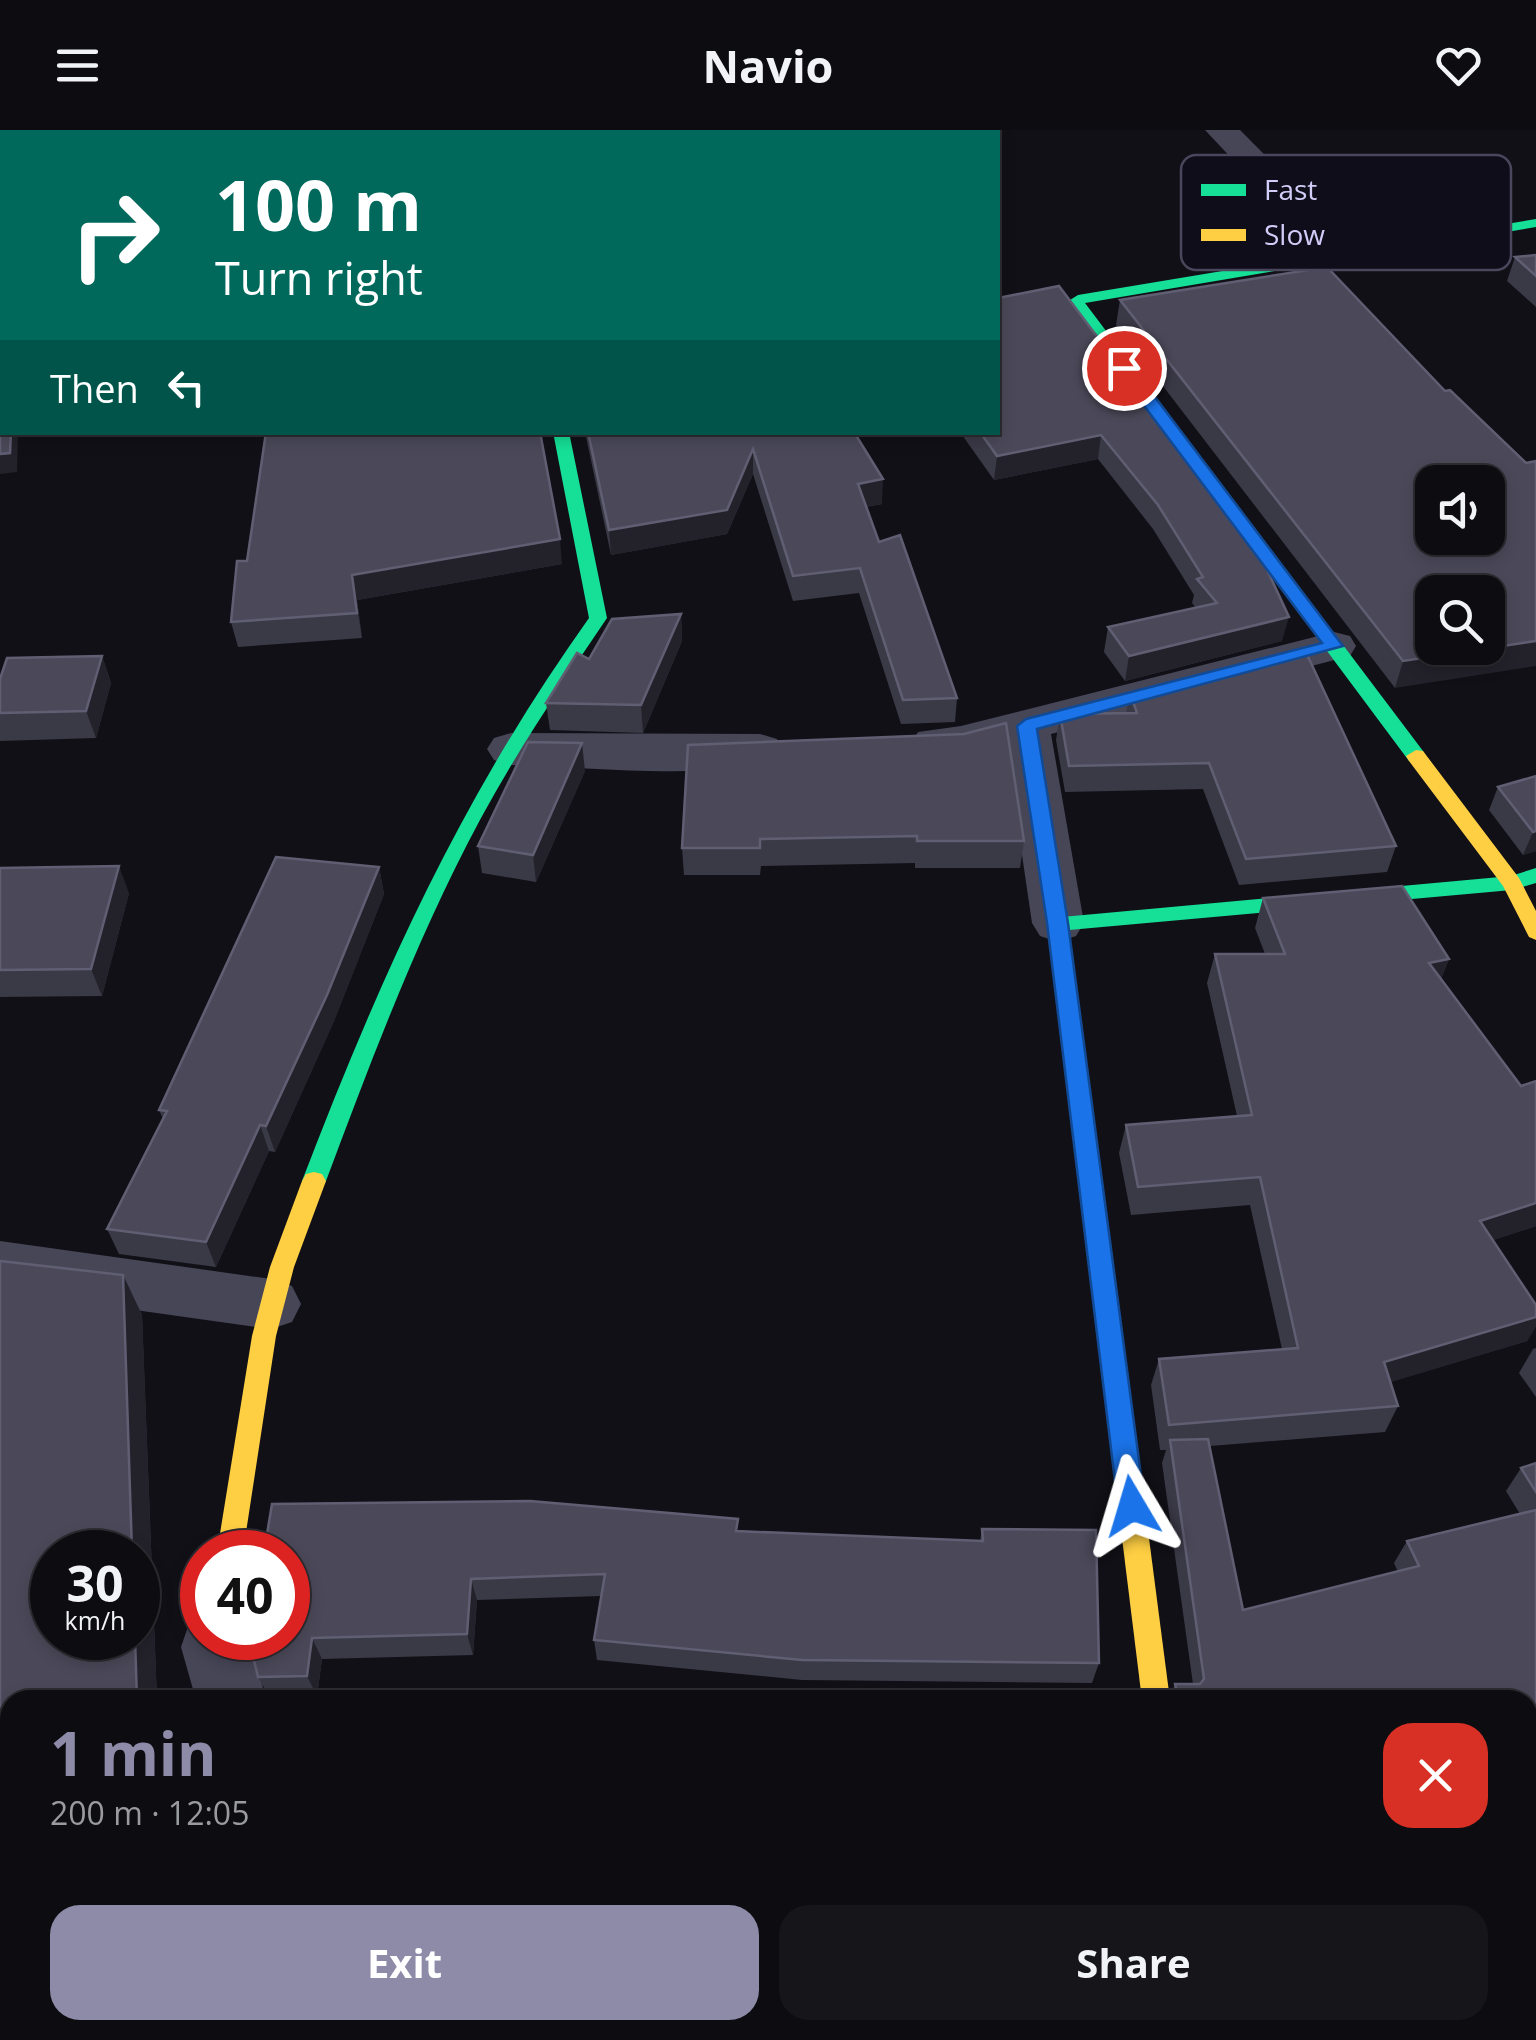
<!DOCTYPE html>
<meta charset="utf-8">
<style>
body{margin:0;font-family:"Open Sans",sans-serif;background:#16151a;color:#f1f3f6;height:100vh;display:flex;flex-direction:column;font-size:38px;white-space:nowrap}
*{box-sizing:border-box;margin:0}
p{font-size:32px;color:#9a9b9f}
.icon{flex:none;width:55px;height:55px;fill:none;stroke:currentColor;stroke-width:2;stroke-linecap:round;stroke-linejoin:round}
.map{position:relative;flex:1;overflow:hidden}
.sheet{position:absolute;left:0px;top:1560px;width:1538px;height:350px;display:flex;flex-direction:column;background:#0d0c11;border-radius:30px 30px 0 0;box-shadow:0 5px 15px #0003,0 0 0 2px #2d2c31}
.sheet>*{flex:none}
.guide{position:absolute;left:0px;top:0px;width:1000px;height:305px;box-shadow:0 5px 15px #0003,0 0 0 2px #2d2c31;background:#00695c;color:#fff;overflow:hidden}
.tools{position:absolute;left:1415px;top:335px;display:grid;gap:20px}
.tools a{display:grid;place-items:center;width:90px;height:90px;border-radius:20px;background:#0d0c11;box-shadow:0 5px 15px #0003,0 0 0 2px #2d2c31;font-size:50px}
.speed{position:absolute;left:30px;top:1400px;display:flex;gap:20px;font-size:50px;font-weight:700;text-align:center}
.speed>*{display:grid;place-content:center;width:130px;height:130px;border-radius:50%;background:#0d0c11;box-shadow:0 5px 15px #0003,0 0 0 2px #2d2c31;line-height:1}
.speed small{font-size:25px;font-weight:400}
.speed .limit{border:15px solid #d22;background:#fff;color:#111}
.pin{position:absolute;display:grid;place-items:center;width:85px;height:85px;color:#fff;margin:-42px;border:5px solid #fff;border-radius:50%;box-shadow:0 2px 10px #0007}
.me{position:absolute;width:110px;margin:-55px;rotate:353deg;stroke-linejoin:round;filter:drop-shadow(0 0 8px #0008)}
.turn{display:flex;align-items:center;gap:35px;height:210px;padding:0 50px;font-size:45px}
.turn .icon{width:130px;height:130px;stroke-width:2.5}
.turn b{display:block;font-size:70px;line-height:85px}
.then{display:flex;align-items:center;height:95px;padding:0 50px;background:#0003;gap:20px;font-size:38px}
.round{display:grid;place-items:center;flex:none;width:105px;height:105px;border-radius:30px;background:#16151a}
.head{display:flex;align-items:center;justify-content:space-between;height:170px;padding:0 50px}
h1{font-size:60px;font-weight:700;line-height:75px;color:#8e8ba9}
.action{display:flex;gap:20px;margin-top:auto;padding:20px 50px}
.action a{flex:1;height:115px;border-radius:30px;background:#8e8ba9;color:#fff;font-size:40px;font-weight:700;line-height:115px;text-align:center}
.action a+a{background:#16151a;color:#f1f3f6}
header{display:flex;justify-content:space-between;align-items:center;height:130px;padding:0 50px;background:#0d0c11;font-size:45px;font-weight:700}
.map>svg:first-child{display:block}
</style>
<header><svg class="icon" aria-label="menu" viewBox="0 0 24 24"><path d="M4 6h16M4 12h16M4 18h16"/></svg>Navio<svg class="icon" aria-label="heart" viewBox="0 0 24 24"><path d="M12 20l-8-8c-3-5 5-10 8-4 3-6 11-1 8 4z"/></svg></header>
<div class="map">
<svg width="1536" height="1910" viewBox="0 0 1536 1910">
<rect width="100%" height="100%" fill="#111017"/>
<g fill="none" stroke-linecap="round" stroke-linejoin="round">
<g fill="#474657" fill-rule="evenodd">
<path d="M1205,0H1240L1358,119L1363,127L1358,135H1332Z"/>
<path d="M1334,502L1350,506L1356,516L1350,526L1051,604L1084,793L1076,806L1058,812L1040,806L1032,793L1006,616C976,624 949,633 918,624L911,613L918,602L961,596Z"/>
<path d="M511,603L760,604L777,609L784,620L777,631C709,650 584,637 511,635L494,630L487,619L494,608Z"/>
<path d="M0,1111L271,1149L292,1156L301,1174L292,1192L271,1199L0,1161Z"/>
<path d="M202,1481V1508H250L266,1570H196L181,1517L192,1485Z"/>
<path d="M282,1900H358L362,1910H284Z"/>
<path d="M1134,1900H1210L1212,1910H1134Z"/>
</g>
<g fill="#16e098" fill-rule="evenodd">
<path d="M1536,89V97L1085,173L1423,621L1426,626L1416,632L1409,631L1072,179L1070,170L1078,165Z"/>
<path d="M553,302H569L607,488C563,553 519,618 481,688C419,803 372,928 326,1051L322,1058H306L302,1051C381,845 460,669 589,488Z"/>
<path d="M1536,738V753L1512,760L1069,800L1129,1254L1125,1262L1116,1265L1107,1262L1048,793L1051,788L1511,746Z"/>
</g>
<g fill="#ffcf43" fill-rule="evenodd">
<path d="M1416,620L1423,621L1519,748L1536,781V810L1529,807L1503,756L1409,631L1406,626Z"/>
<path d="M314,1042L322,1044L326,1051L294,1137L276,1206L243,1422H217L252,1206L270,1137L302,1051L306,1044Z"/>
<path d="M1116,1243L1125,1246L1129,1254L1170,1570H1142L1103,1254L1107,1246Z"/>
</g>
</g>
<g fill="#3a3946">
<path d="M1536,125V177L1507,151L1515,127Z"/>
<path d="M998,168L1282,511L1125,551L1104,522L1108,497L1196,478L1192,473L1194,465L1153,399L1098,329L994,350L960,302H998Z"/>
<path d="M1120,170L1445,261L1526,333L1395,558L1116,195Z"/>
<path d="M585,302H854L882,374L866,377L879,412L957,568L955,592L901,594L859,463L793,471L753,344L727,404L611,425Z"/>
<path d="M247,431L562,434L357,470L362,508L238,517L231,492Z"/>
<path d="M681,484L682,511L643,603L550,600L546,573L589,529Z"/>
<path d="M102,526L111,553L96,608L0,611V549Z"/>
<path d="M1130,563L1396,716L1387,742L1239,755L1203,659L1065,662L1056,610L1060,584L1126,583Z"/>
<path d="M688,615L1024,711L1020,738H915V733L761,736L760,745H684L682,718Z"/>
<path d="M585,641L536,752L482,743L478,716Z"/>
<path d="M1536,646V721L1523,725L1489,680L1498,657Z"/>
<path d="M379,737L384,764L334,891L275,1022L269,1021L216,1137L119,1124L107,1099L163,989L159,980Z"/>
<path d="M0,738L129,763L102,866L0,867Z"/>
<path d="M1263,768L1449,829L1441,849L1521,956L1536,951V1096L1493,1110L1536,1175V1196L1527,1211L1390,1252L1398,1276L1385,1302L1210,1316L1243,1480L1398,1442L1394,1433L1407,1411L1520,1384L1506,1361L1521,1338L1536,1333V1818L1528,1820V1570H1168L1175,1554H1193L1162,1333L1166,1320H1160L1151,1255L1159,1229L1282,1219L1250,1075L1131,1085L1119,1023L1126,995L1237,986L1207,853L1215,824H1265L1255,798Z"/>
<path d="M0,1131L123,1145L142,1185L157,1570H10V1642L0,1643Z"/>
<path d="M1536,1218V1267L1519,1243L1533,1219Z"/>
<path d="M982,1399L1099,1533L1092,1553L802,1550L597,1530L594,1510L601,1466L477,1470L473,1525L322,1529L317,1566L269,1567L258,1547L288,1422L738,1401L980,1411Z"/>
<path d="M1218,1900H1327L1331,1910H1221Z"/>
</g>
<g fill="#23222b">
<path d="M306,0H343V2H280Z"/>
<path d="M998,90H1001L999,113H998Z"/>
<path d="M11,302H18L17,342L0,344V324Z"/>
<path d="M1101,305L1098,329L994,350L997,326Z"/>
<path d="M753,319V344L727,404L611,425L609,400Z"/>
<path d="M883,349L882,374L857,378L858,354Z"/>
<path d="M560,409L562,434L357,470L362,508L352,445Z"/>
<path d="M681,484L682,511L643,603L641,575Z"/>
<path d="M1289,487L1282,511L1125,551L1129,526Z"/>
<path d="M1536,511V536L1395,558L1403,531Z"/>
<path d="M102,526L111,553L96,608L86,581Z"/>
<path d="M582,613L585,641L536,752L533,725Z"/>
<path d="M1536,701V721L1523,725L1533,702Z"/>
<path d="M119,736L129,763L102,866L91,839Z"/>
<path d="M379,737L384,764L334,891L275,1022L266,996Z"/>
<path d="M1449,829L1437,858L1429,833Z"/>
<path d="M260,995L269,1021L216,1137L206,1112Z"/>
<path d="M1536,1073V1096L1467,1119L1480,1091Z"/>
<path d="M123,1145L142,1185L157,1570H137L135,1508H138V1422H132Z"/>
<path d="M1536,1187V1196L1527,1211L1371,1258L1384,1232Z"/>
<path d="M471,1449L477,1470L473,1525L467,1504Z"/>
<path d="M312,1508L322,1529L317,1566L307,1546Z"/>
<path d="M1536,1807V1818L1528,1820V1809Z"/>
</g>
<g fill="#4b4959" stroke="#605e72" stroke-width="2.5" fill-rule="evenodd">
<path d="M174,0H306L280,2H174Z"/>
<path d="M419,0H927L929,2H417Z"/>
<path d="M1536,125V146L1515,127Z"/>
<path d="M1327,137L1445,261L1450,260L1526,333L1536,331V511L1403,531L1120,170ZM1432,352H1488V408H1432ZM1432,462H1488V518H1432Z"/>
<path d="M2,150V302H11L10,323L0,324V151Z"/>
<path d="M1059,156L1258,420L1289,487L1129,526L1108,497L1217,473L1197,449L1203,447L1158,375L1101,305L997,326L980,302H998V168Z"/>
<path d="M266,302H540L560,409L352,445L357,483L231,492L237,431H247Z"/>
<path d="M588,302H854L883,349L858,354L879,412L900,405L957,568L903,570L860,438L793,446L753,319L727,380L609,400Z"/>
<path d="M681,484L641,575L546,573L577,523L589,529L612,489Z"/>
<path d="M1304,518L1396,716L1246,729L1209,633L1069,636L1060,584L1137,583L1130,563Z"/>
<path d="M102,526L86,581L0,583V549L7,528Z"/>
<path d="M1006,593L1024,711H917V706L760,709V718H682L688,615L964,604Z"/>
<path d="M528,612L582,613L533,725L478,716Z"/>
<path d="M1536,646V701L1533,702L1498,657Z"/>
<path d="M276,727L379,737L327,865L266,996L260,995L206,1112L107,1099L167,981L159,980Z"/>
<path d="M119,736L91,839L0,840V738Z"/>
<path d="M1402,756L1449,829L1429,833L1521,956L1536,951V1073L1480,1091L1536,1175V1187L1384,1232L1398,1276L1169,1295L1159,1229L1298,1218L1260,1047L1138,1057L1126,995L1252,985L1215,824H1285L1263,768Z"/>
<path d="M0,1131L123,1145L132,1422H52V1508H135L137,1570H10V1607L0,1608Z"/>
<path d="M1208,1309L1243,1480L1419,1436L1407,1411L1536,1380V1807L1528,1809V1570H1351L1348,1563L1266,1570H1179L1175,1554H1200L1204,1549L1170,1310Z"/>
<path d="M1536,1333V1362L1521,1338Z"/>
<path d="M530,1371L738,1389L736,1401L983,1411L982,1399L1096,1400L1099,1533L802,1530L594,1510L605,1444L471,1449L467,1504L312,1508L307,1546L258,1547L250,1514L251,1508H288V1422H264L272,1374Z"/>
<rect x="818" y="1900" width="315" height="10"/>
<path d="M1233,1900H1327L1331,1910H1236Z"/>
</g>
<path fill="#1a73e8" stroke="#114b97" stroke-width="2.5" d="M1124,233L1130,234L1343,516L1037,599L1068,793L1145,1376L1141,1384L1132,1388L1122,1384L1118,1376L1047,793L1017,596L1026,589L1322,513L1118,241V234Z"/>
<rect x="1181" y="25" width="330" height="115" rx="15" fill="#0f0d1a" stroke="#4a475d" stroke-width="2.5"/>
<rect x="1201" y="54" width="45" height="12" fill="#16e098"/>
<rect x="1201" y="99" width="45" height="12" fill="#ffcf43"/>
<g font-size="28" fill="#d2cdf8">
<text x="1264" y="70">Fast</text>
<text x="1264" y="115">Slow</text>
</g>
</svg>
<div class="tools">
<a><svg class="icon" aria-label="sound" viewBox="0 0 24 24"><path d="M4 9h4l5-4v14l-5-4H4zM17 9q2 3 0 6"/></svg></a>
<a><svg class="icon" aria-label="search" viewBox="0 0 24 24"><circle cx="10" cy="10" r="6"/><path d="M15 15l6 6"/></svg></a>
</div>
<div class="speed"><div>30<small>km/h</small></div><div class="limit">40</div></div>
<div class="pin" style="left:1124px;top:238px;background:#d93025"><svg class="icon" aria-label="arrive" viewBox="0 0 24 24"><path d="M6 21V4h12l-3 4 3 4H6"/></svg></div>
<svg class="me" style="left:1132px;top:1376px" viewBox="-20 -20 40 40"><path d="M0-17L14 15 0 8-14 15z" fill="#1a73e8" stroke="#fff" stroke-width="4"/></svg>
<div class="guide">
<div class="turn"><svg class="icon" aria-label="right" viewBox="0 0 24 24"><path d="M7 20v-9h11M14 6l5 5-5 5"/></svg><div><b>100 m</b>Turn right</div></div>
<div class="then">Then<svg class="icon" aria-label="left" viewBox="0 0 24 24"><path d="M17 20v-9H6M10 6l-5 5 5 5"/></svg></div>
</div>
<section class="sheet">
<div class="head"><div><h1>1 min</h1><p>200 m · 12:05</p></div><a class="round" style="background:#d93025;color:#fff"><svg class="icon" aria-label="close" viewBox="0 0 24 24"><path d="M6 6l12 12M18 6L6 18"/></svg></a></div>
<div class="action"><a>Exit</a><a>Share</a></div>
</section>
</div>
